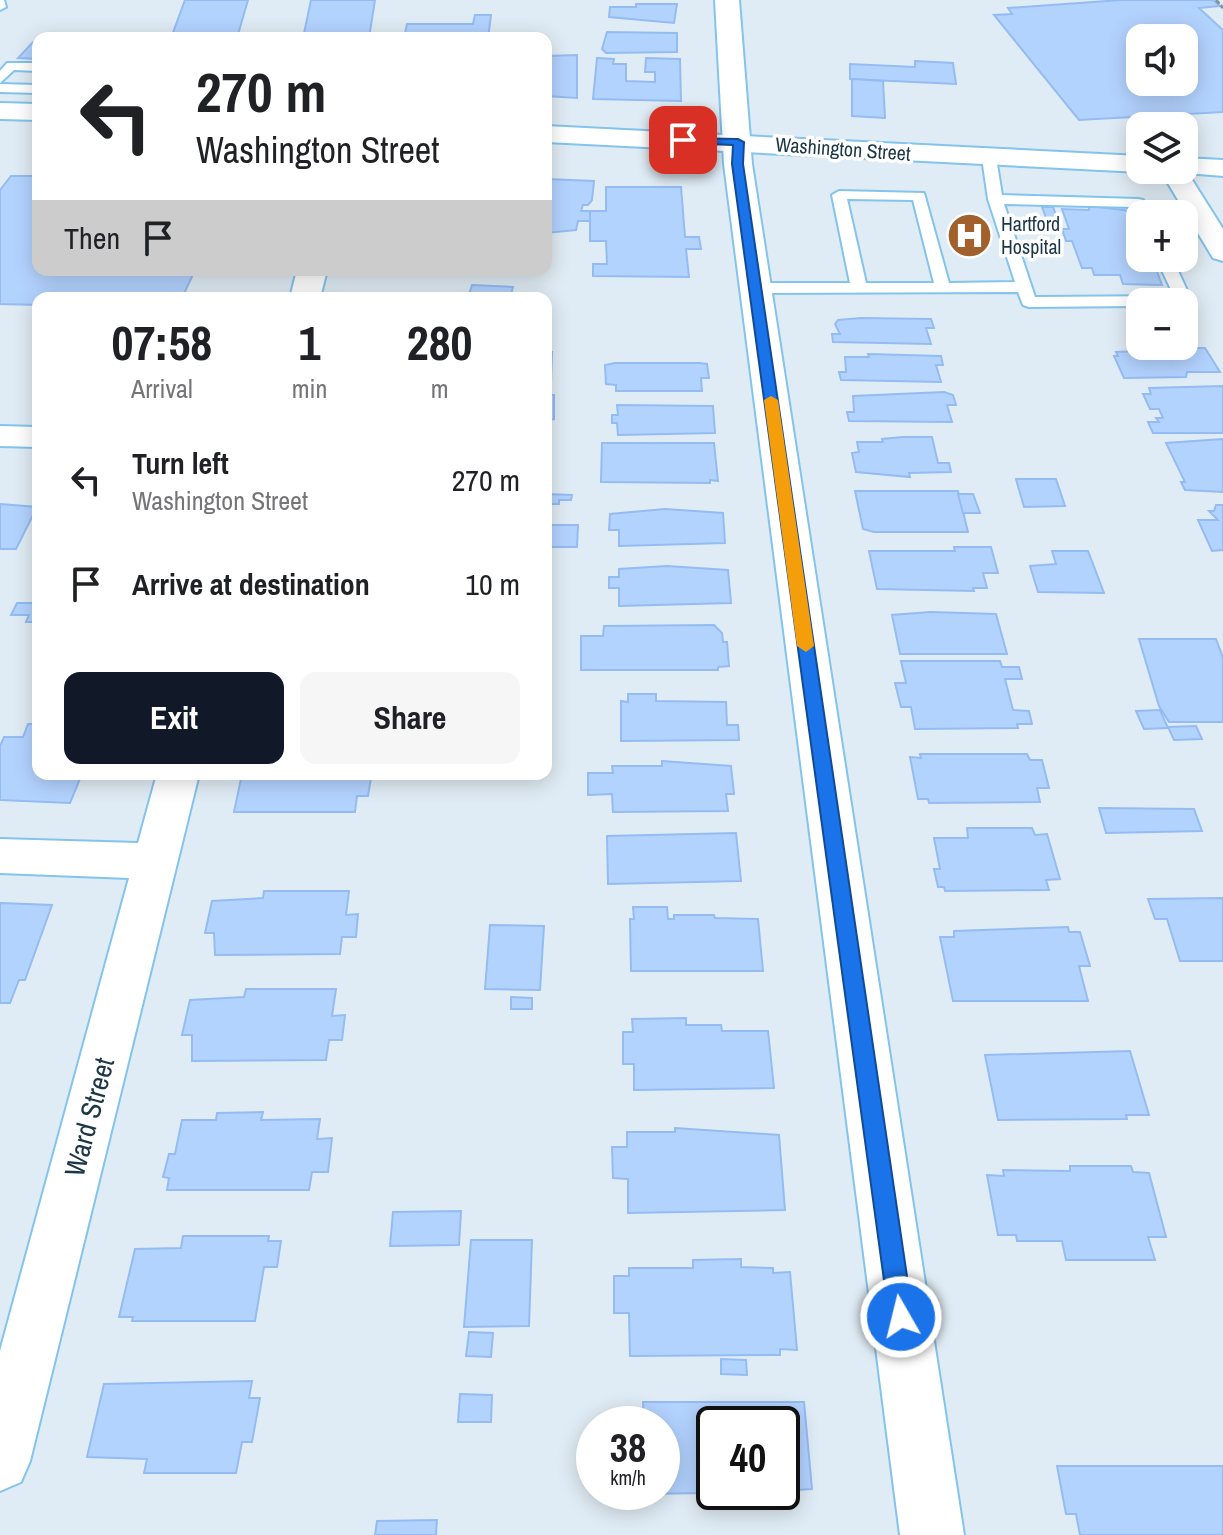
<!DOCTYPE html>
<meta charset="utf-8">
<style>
body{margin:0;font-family:"Archivo Narrow",sans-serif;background:#f6f6f6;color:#202124;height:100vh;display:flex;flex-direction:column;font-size:30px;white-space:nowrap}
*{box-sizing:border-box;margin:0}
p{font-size:26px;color:#757577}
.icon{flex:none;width:44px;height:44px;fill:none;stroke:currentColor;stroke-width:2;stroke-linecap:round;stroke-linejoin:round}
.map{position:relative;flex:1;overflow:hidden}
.details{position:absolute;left:32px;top:292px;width:520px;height:488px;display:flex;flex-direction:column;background:#fff;border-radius:16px;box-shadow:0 4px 20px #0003}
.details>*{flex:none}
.hud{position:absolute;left:32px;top:32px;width:520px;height:244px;border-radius:16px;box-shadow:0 4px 20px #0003;background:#fff;color:#202124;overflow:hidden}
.fabs{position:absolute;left:1126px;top:24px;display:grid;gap:16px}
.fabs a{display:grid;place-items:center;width:72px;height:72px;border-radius:16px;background:#fff;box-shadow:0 4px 20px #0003;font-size:40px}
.speed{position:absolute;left:576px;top:1406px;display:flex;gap:16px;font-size:40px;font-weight:700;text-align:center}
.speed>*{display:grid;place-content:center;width:104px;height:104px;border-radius:50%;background:#fff;box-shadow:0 4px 20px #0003;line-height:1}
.speed small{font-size:20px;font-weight:400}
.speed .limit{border:4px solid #111;border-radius:12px;background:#fff;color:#111}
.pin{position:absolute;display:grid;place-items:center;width:68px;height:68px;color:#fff;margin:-34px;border-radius:16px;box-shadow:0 4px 12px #0006}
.me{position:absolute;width:88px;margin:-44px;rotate:352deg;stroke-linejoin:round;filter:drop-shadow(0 0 6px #0008)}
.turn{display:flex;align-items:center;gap:28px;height:168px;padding:0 32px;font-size:36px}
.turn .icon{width:104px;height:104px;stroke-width:2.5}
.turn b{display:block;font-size:56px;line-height:68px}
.then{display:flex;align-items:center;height:76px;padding:0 32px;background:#0003;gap:16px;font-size:30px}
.eta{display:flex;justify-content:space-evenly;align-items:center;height:136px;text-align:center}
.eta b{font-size:48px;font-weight:700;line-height:56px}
.action{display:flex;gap:16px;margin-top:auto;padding:16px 32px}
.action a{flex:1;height:92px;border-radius:16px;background:#111827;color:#fff;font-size:32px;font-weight:700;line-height:92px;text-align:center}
.action a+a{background:#f6f6f6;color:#202124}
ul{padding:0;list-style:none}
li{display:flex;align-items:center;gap:24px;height:104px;padding:0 32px}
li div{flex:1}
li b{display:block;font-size:30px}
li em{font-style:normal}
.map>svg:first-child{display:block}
</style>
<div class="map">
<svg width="1223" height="1535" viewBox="0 0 1223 1535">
<rect width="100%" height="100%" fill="#e0ecf5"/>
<g fill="#b3d3ff" stroke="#94bcf2" stroke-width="2" fill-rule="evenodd">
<path d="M185,0H248L237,38H171Z"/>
<path d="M311,0H375L369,38H303Z"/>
<path d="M1121,0H1213L1220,6L1199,8L1223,30V112L1079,120L994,15L1012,14L1008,8ZM1140,38H1184V82H1140Z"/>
<path d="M636,4H677L674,23L609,17L610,7H636Z"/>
<path d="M475,15H491L488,38H404L407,24H473Z"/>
<path d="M607,32L677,33V52L606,53L602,49Z"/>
<path d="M33,42L38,43V59L18,58Z"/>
<path d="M577,55V98L546,96V56Z"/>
<path d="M597,58L614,59L613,64H626V81L655,82V72H645L646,58L680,59L681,101L593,99Z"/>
<path d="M915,61L953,63L956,84L850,79V64L915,67Z"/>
<path d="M852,79L883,81L885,118L852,116Z"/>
<path d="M11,176H38V270H195L182,298H38V305L0,304V190Z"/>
<path d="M546,179L594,181L592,200L588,205H583L581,211H590V221H578L576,230L546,233Z"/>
<path d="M606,187H681L685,237H699L701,249H686L689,277L593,276V264H607L606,241H590V211H606Z"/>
<path d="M1089,206L1131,211L1140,232V258H1152L1162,285L1123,284L1120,275H1094L1092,268H1082L1072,241H1066L1062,229H1069L1062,209L1089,210Z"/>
<path d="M1042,207H1053L1062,231H1051Z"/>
<path d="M472,285L513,287L510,298H468Z"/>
<path d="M861,318L931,319L934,328H926L931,344L833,342L832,334H840L835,324L838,320Z"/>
<path d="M1138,347L1205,348L1220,372H1187L1186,377L1124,378L1114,356H1118L1116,352L1140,351Z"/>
<path d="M546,352H552L551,383H546Z"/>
<path d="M868,354L941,356L943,365H936L941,382L841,380L839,372H846L845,357H869Z"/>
<path d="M615,363H700L707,364L709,378H701L702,391H616V385L606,384L605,365Z"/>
<path d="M1223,386V433H1153L1148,422H1159L1156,418H1163L1159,409H1150L1143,394H1151L1149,388Z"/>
<path d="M944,392L953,395L956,405H947L952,422L849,421L847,412H854L853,396Z"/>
<path d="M546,395H554V419L546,420Z"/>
<path d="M617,405L713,406L715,433L618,435L617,423H612V415H618Z"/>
<path d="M903,437H932L938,463H949L951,472L909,473L910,477L856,472L852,453L859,452L857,442H883L882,439Z"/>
<path d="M1223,439V492L1185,490L1181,482H1185L1166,443Z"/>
<path d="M602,443H714L718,481L710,480V483L601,482Z"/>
<path d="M1016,479H1056L1065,506L1024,507Z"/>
<path d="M855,491H958L968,532H874L863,529Z"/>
<path d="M546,494L572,495L571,500H559V504H550L546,511Z"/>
<path d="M958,494H973L980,513H963Z"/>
<path d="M0,504L37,507L16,549H0Z"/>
<path d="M1216,505H1223V550L1212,551L1198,520H1218L1209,511H1214Z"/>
<path d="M665,509L723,513L725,543L619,546V530H609L610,514Z"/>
<path d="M549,525H578L577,547H549Z"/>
<path d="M954,547H991L998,573H983L987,588H973L974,591L877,589L869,551H955Z"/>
<path d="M1052,551H1088L1104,593L1038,592L1030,566L1056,564Z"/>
<path d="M667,566L728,570L731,603L619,606V588H609V577H619V569Z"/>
<path d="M38,590V622H26L29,615H11L17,603H33Z"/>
<path d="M930,612L996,614L1007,654H900L892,615Z"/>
<path d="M714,625L722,633L723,642H727L729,666L718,667V670H581V636H603L604,626Z"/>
<path d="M1139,639H1216L1223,658V722H1169L1159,706Z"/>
<path d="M901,661H1000L1002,667H1019L1022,679H1005L1013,710L1029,711L1032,724H1017L1018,728L915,729L911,707H901L895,683H906Z"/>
<path d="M628,694H656V701L726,702L727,725H738L739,740L621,741V701L628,702Z"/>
<path d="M1160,710L1168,728L1144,729L1136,711Z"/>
<path d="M28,724H38V774H82L70,803L0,800V746L4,737H23Z"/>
<path d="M1196,726L1202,739L1174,740L1168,727Z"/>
<path d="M920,754H1027L1030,760H1042L1049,788H1037L1040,802L929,803L928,799H918L910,757L921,758Z"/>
<path d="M662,761L731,766L734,794H726L728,811L613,812L612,794L588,795V773H613L612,766H662Z"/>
<path d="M242,774H361V778H371L368,796H357L355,812H234Z"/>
<path d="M1099,808L1194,809L1202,831L1106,833Z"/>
<path d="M967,828H1032L1035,835L1047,834L1060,879L1046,880L1049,890L945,891L944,887H938L934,869H940L934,838H968Z"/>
<path d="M736,833L741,881L608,884L607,836Z"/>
<path d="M264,891H349L346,915L358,914L356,937H342L340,954L215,955L214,933H205L212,901L263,898Z"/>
<path d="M1223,898V961H1180L1167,919H1155L1148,899Z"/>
<path d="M0,903L52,905L25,980H19L10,1003H0Z"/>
<path d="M633,907H667L668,919H674V915H714L715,918L758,919L763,971H631L630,919H634Z"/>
<path d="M490,925L544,926L540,990L485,989Z"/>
<path d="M1068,927L1069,932H1080L1090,966H1079L1088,1001H953L940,937H954V931Z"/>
<path d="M246,989H336L332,1016L345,1015L342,1040H329L326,1060L192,1061V1035H182L190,1000L244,997Z"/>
<path d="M511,997L532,998V1009H511Z"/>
<path d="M686,1018V1025H721L722,1031H768L774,1088L634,1090V1064H623V1032H633L632,1019Z"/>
<path d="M1130,1051L1149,1115H1126L1127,1119L998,1120L985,1055Z"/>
<path d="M263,1112L261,1120L320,1119L317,1139L332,1138L328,1172H312L309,1190H167L169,1178L163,1177L169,1154H175L182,1120H216L217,1113Z"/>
<path d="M675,1128L779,1135L785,1210L628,1213V1179L613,1178L612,1147H627V1132H675Z"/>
<path d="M1070,1166H1131L1133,1172L1149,1173L1166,1237H1148L1155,1260H1066L1062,1241H1017L1016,1235H998L987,1175L1004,1176L1003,1170L1070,1171Z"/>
<path d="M461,1211L459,1245L390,1246L393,1212Z"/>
<path d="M183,1236H269L268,1241H281L277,1267H264L255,1321H132L133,1317H119L135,1249L181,1248Z"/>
<path d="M471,1240H532L529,1326L464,1327Z"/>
<path d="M741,1259V1267L773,1268V1273L790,1272L797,1350L780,1349V1355L630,1356L629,1313H614V1276H629V1268H693V1260Z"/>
<path d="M469,1332L493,1333L491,1357L466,1356Z"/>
<path d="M721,1359L746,1360L747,1375L721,1374Z"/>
<path d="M252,1381L249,1398H260L252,1442H242L236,1473H144L147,1459L87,1457L104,1384Z"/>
<path d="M460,1394L492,1395L491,1422H458Z"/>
<path d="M643,1402H804L812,1489L747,1493L748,1500H705L704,1493L644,1494L662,1492V1424H644ZM714,1424H782V1492H714Z"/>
<path d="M1057,1466H1223V1535H1080L1076,1514H1066Z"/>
<path d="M437,1520L436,1535H375L377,1521Z"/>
</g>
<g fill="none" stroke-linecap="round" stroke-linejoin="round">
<defs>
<g id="service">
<path d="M0,0H4L6,7L0,10Z"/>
<path d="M7,63H38V71L14,70L0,83V71Z"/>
<path d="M0,84L38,85V93L0,92Z"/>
<path d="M989,154L996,158L1002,195L1138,199L1143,200L1150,214L1138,217L1133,207L1004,204L1035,297L1174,296L1156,258H1172L1192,301L1190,304L1140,302V306L1029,307L1023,305L1018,292L755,293L747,288L755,283H850L832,195L839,191L924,193L949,283L1015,282L988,199L982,158ZM847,199L913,200L934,283H866Z"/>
</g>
<g id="minor">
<path d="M1184,167L1223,229V261L1213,258L1160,170H1184Z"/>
<path d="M297,270H327L320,298H290Z"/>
<path d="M0,426L38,427V447L0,446Z"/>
<path d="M157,774H199L30,1461L21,1482L0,1491V1351L129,878L0,873V839L138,843Z"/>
</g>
<path id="tertiary" d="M715,0H739L752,164L964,1535H900L724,164Z"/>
<g id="secondary">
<path d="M0,103L38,104V120L0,119Z"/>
<path d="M546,126L1140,156V170H1149L1140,172L546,142Z"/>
<path d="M1184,158L1223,160V176L1174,172L1184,170Z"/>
</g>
</defs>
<use href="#service" stroke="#82c4ec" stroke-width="4"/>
<use href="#minor" stroke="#82c4ec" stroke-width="4"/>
<use href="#tertiary" stroke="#82c4ec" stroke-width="4"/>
<use href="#secondary" stroke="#82c4ec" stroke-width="4"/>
<path stroke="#8094a0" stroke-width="3" stroke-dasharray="5 2" stroke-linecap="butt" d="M1216,0L1223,8"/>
<use href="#service" fill="#fff" fill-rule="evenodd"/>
<use href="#minor" fill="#fff" fill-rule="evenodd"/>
<use href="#tertiary" fill="#fff" fill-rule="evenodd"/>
<use href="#secondary" fill="#fff" fill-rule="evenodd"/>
</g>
<path fill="#1a73e8" stroke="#114b97" stroke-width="2" d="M679,138L738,139L744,142L743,164L913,1317L909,1325L901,1329L892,1325L889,1317L732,164L733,145L683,143Z"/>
<path fill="#f59e0b" d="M771,396L778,400L814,646L806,652L797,646L764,400Z"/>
<defs>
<symbol id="hospital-disc" viewBox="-11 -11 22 22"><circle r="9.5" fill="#a2602c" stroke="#fff"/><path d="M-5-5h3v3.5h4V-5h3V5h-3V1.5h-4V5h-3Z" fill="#fff"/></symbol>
</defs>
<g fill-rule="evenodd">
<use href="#hospital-disc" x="944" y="210" width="51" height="51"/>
</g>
<g text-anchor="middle" stroke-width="7" stroke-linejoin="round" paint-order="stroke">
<g font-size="20" fill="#1c3747" stroke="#fff">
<text transform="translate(843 149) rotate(4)" y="7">Washington Street</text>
</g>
<g font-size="20" fill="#1c3747" stroke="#fff" text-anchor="start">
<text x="1001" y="231">Hartford<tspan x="1001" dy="23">Hospital</tspan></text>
</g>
<g font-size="28" fill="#1c3747" stroke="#fff">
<text transform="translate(89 1117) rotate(-75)" y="10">Ward Street</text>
</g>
</g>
</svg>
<div class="fabs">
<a><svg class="icon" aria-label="sound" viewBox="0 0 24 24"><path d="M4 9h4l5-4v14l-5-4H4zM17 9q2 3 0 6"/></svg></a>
<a><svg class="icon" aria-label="layers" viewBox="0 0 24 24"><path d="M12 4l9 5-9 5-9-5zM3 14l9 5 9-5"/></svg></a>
<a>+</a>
<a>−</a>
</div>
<div class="speed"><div>38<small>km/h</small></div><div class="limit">40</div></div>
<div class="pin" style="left:683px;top:140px;background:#d93025"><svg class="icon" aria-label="arrive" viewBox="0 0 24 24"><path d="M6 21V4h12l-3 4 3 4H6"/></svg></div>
<svg class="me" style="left:901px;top:1317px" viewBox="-20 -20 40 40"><circle r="17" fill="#1a73e8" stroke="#fff" stroke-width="3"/><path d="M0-11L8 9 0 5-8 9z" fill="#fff"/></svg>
<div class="hud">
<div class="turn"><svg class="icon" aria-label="left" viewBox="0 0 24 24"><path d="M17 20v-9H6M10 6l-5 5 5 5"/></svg><div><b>270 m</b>Washington Street</div></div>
<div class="then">Then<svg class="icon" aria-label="arrive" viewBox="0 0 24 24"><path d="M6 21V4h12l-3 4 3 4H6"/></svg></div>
</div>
<section class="details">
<div class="eta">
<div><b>07:58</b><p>Arrival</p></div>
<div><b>1</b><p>min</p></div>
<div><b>280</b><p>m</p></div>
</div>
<ul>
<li><svg class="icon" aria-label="left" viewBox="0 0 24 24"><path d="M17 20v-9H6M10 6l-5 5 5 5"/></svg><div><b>Turn left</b><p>Washington Street</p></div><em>270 m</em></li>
<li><svg class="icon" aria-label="arrive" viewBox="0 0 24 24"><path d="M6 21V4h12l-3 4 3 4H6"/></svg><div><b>Arrive at destination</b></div><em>10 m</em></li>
</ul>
<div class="action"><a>Exit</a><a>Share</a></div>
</section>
</div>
